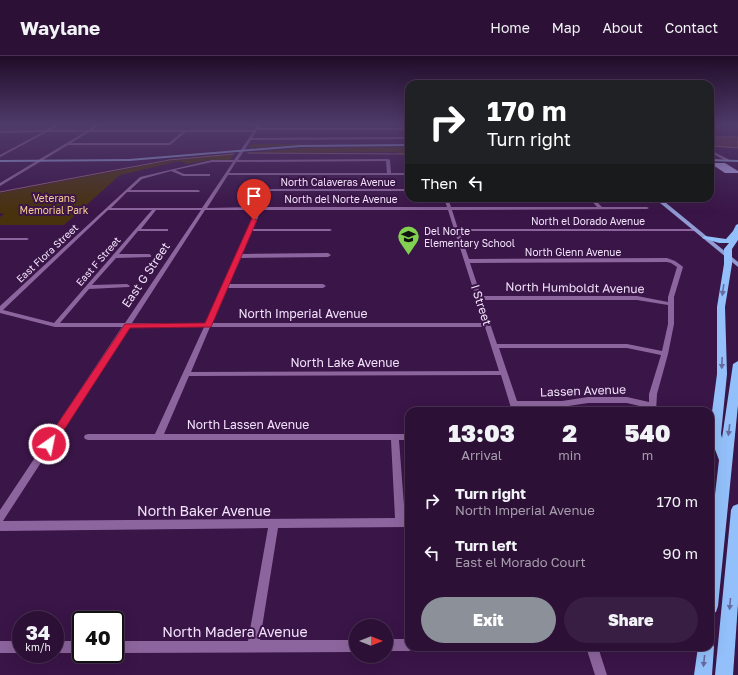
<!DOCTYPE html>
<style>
body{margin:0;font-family:"Golos Text",sans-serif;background:#381e42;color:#f1f3f6;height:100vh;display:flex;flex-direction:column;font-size:15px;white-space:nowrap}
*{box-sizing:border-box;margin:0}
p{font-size:13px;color:#a69dad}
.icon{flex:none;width:22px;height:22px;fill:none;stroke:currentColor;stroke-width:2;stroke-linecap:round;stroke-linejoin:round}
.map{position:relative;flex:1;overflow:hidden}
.drawer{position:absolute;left:405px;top:351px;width:309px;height:244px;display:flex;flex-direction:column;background:#2c1036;border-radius:12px;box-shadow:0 4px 16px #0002,0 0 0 1px #483051}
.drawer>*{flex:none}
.guide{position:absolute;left:405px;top:24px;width:309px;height:122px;border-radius:12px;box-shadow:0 4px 16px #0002,0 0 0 1px #483051;background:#202124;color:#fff;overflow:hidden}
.needle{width:26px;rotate:90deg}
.controls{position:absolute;left:349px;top:563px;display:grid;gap:8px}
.controls a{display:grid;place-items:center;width:44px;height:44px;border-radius:50%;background:#2c1036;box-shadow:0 4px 16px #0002,0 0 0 1px #483051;font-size:20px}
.speed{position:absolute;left:12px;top:555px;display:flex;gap:8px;font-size:20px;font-weight:700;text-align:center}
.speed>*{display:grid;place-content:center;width:52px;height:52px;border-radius:50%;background:#2c1036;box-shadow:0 4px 16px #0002,0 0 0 1px #483051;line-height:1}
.speed small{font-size:10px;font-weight:400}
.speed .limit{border:2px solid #111;border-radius:6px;background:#fff;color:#111}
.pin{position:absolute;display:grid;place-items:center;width:34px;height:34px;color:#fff;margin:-41px -17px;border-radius:50% 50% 50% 0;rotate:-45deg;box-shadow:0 0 4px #0007}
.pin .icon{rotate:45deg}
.me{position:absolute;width:44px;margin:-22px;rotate:33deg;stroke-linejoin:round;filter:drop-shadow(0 0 3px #0008)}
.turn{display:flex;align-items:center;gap:14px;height:84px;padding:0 16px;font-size:18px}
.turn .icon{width:52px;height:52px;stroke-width:2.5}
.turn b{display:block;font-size:28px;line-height:34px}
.then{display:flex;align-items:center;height:38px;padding:0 16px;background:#0003;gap:8px;font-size:15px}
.eta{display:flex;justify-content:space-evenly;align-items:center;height:68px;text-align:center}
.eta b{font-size:24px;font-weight:800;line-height:28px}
.button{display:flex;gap:8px;margin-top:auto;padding:8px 16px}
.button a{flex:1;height:46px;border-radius:24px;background:#8c9099;color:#fff;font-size:16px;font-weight:800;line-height:46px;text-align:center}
.button a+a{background:#381e42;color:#f1f3f6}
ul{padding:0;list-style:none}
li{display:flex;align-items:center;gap:12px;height:52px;padding:0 16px}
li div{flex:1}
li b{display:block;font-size:15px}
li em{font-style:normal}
header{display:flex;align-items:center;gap:24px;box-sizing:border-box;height:56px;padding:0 20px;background:#2c1036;border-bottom:1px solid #483051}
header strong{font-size:19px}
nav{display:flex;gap:22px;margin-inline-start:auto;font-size:14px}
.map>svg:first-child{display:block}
</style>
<header>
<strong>Waylane</strong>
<nav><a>Home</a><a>Map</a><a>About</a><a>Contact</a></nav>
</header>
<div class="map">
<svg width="738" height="619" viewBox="0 0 738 619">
<rect width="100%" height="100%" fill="#3a1548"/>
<g fill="#48310d">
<path d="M252,88H313L249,92Z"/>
<path d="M409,91V101L398,98L397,96L248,97L303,92Z"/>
<path d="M234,98L230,104H210L187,108L180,105L120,119L64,169H0V161L4,158L0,157V137L169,105Z"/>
</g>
<path fill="#632930" stroke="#8e606d" d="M710,81H738V92L713,90L710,89Z"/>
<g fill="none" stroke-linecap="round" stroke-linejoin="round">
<g stroke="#8e606d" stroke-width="1">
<path d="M248,97L409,98"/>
<path d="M0,136L169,104L234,98"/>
</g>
</g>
<path fill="#b2a2e5" d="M710,107H725L738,115V117H725Z"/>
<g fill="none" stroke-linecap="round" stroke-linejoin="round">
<g fill="#8d659e" fill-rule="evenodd">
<path d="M55,69H59L51,74H88L95,69H99L92,74H254L257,69H260L258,72H409V74H257L252,82L409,81V83L251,84L238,104L388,103L390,104L391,117H409V119H228L207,152L258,151L266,134L268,133H409V135H269L262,151H447L444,142H448L451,151H597L589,142H593L602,151H647L649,152L647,153L452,154L458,173H697V174L695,175H459L469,203L667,202L675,205L682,210L683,211L674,241V268L668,298L657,338L656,355H648V352L627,347H588L562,351H518L520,355H512L501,319L189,320L164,378H409V384H399L405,462L409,461V471L278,472L260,584H356V596L115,597V585H248L268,472L0,475V454L122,271H55L0,257V250L140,121L212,104H234L253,76H186L170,89H68L0,130V127L85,76H47L0,101V99L43,76L0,77V75L46,74ZM89,76H182L169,87H71ZM386,105L387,117H229L236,106ZM212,106H233L202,152H111L127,136H199L200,135L198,134H130L142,123L171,115L183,120H210V118H184L175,114ZM108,154H152L54,267L3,254ZM156,154H201L125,267H60L89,233L129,231L130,230L127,228L92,229L116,202L151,201V199L149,198H119L138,175H168V173H141ZM205,154H257L248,173L247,174V175L206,267H132ZM261,154H448L484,267H212L227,232H323L326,230L323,228H229L241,202L328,201L331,199L328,197L242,198L252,175H330L332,174L330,173H253ZM667,206L671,207L677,211L668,241V246L637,240H481L470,207ZM482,244H637L668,249V268L662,295L627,288H497ZM129,271H204L155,378H88L85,379L84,381L85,383L88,384H391L395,462L3,465ZM210,271H485L499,315L191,316ZM499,292H627L661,299L649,338V346L627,341H588L562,345H517Z"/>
<path d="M710,94L728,103L729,104L726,105L710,96Z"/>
<path d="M0,182H27L29,183L27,184H0Z"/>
<path d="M386,583H409V591H414L413,593L409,595H386Z"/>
<rect x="0" y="585" width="21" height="12"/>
<rect x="55" y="585" width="26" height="12"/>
<path d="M586,591H598L607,619H595Z"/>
</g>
<g fill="#919cd5" fill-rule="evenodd">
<path d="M409,88V90L300,91L129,105L0,106V104L129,103L300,89Z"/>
<path d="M710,103L738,104V106L710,105Z"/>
<path d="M654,142H660L738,206V211Z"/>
</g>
<g fill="#93c0fa" fill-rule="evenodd">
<path d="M738,168V184L732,193V208L725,251L727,318L721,378L722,382L733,308L738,305V349L718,550L716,556L710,558V482L719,404L710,380V371L717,318V251L724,208V193L729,187H719L702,182L705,180L726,183L733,175L736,169Z"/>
<path d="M738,448V548L733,619H715L731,454L733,450Z"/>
<path d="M710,584L712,585L714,591L712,619H694L698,591H710Z"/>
</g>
</g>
<defs><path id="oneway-solid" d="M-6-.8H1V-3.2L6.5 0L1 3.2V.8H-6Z"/></defs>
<g fill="#666aa1">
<use href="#oneway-solid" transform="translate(723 234) rotate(98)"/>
<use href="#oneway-solid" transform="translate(722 307) rotate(92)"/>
<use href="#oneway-solid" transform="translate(729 374) rotate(97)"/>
<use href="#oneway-solid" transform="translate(730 548) rotate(95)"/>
<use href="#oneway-solid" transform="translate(704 605) rotate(96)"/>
</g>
<linearGradient id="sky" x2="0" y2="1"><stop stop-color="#200c28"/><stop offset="0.44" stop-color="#4f3b6a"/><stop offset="1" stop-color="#4f3b6a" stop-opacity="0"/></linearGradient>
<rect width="738" height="156" fill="url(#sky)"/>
<path fill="#e11d48" stroke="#92132f" d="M252,162L257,164L211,271L130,272L53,391L49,392L46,391L44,388L46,385L125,268L205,267Z"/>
<defs>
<symbol id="school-pin" viewBox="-11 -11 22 30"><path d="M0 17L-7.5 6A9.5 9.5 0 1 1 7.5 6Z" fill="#81d050" stroke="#3a1548"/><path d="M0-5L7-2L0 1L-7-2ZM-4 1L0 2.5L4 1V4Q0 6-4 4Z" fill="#111"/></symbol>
</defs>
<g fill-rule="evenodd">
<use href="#school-pin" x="396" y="168" width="25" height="34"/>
</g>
<g text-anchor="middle" stroke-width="4" stroke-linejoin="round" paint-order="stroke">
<g font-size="10" fill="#f3e2fb" stroke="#3a1548">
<text x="338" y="130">North Calaveras Avenue</text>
<text x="341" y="147">North del Norte Avenue</text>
<text x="588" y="169">North el Dorado Avenue</text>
<text x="573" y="200">North Glenn Avenue</text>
<text transform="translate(47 197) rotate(-43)" y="4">East Flora Street</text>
<text transform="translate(98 205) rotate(-49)" y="4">East F Street</text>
</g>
<g font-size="10" fill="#face92" stroke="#3a1548">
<text x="54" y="146">Veterans<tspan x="54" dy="12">Memorial Park</tspan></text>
</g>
<g font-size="10" fill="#f3e2fb" stroke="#3a1548" text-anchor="start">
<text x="424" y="179">Del Norte<tspan x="424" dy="12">Elementary School</tspan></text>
</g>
<g font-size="12" fill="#f3e2fb" stroke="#3a1548">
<text transform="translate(146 219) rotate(-56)" y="4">East G Street</text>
<text transform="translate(575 232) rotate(1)" y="4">North Humboldt Avenue</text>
<text transform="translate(481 249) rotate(72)" y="4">I Street</text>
<text x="303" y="262">North Imperial Avenue</text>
<text x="345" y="311">North Lake Avenue</text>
<text transform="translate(583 335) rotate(-2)" y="4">Lassen Avenue</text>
<text x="248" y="373">North Lassen Avenue</text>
</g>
<g font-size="14" fill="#f3e2fb" stroke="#3a1548">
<text x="204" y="460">North Baker Avenue</text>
<text x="235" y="581">North Madera Avenue</text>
</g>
</g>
</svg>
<div class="controls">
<a><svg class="needle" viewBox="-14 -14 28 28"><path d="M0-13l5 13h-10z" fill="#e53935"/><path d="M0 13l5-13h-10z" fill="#a69dad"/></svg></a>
</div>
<div class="speed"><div>34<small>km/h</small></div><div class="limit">40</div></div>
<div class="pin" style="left:254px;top:164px;background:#d93025"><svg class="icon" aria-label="arrive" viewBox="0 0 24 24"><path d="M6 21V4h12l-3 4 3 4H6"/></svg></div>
<svg class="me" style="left:49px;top:388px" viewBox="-20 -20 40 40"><circle r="17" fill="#e11d48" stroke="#fff" stroke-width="3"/><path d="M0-11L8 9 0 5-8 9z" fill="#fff"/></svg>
<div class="guide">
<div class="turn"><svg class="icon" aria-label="right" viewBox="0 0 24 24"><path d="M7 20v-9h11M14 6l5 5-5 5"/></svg><div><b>170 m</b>Turn right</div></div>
<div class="then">Then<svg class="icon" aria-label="left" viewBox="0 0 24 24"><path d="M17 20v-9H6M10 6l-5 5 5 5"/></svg></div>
</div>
<section class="drawer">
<div class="eta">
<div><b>13:03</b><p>Arrival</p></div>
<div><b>2</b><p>min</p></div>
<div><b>540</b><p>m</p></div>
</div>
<ul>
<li><svg class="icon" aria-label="right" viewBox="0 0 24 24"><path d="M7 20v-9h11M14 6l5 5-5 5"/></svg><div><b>Turn right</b><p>North Imperial Avenue</p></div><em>170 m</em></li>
<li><svg class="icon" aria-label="left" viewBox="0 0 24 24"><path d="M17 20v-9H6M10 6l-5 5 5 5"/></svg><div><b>Turn left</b><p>East el Morado Court</p></div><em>90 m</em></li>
</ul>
<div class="button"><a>Exit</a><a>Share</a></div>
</section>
</div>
